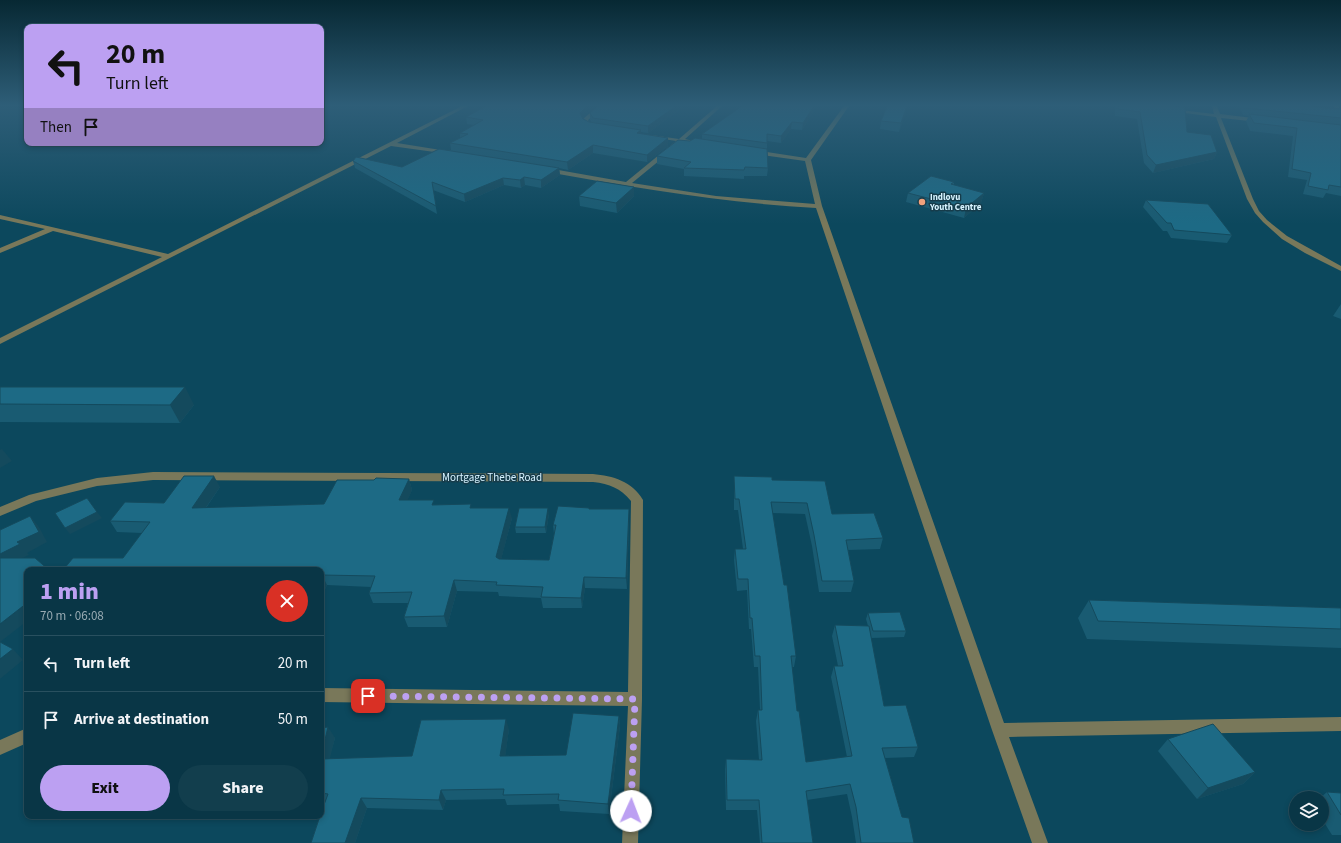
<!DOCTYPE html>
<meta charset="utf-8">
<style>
body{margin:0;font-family:"Source Sans 3",sans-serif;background:#123e4d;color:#f1f3f6;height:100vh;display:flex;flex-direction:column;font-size:15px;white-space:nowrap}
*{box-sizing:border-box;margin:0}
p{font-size:13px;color:#99abb3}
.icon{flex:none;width:22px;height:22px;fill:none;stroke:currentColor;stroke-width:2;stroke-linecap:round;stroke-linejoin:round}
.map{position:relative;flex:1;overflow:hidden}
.side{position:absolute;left:24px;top:567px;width:300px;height:252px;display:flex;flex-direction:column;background:#093646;border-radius:8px;box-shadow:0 2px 6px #0003,0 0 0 1px #29505f}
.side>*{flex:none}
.hud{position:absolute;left:24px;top:24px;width:300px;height:122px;border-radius:8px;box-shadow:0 2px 6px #0003,0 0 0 1px #29505f;background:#bca0f2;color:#111;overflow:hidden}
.fabs{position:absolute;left:1289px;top:791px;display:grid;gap:8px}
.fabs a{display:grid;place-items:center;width:40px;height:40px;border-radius:50%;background:#093646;box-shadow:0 2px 6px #0003,0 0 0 1px #29505f;font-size:20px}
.pin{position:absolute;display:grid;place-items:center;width:34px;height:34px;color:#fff;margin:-17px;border-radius:8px;box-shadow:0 2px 6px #0006}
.me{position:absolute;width:44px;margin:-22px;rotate:2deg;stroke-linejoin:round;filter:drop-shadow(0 0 3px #0008)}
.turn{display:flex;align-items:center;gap:14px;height:84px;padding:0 16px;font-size:18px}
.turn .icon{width:52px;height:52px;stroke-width:2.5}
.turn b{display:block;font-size:28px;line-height:34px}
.then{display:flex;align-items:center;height:38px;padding:0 16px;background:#0003;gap:8px;font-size:15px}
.round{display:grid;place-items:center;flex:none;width:42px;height:42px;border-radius:21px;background:#123e4d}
.summary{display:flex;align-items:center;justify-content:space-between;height:68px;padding:0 16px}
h1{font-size:24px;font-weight:800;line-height:30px;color:#bca0f2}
.action{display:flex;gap:8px;margin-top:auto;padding:8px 16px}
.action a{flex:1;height:46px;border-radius:24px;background:#bca0f2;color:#111;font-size:16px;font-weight:800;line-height:46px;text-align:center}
.action a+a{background:#123e4d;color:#f1f3f6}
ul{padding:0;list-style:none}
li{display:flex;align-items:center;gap:12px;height:56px;padding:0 16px;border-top:1px solid #29505f}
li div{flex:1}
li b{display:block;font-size:15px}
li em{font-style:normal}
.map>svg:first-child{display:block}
</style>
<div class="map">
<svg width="1341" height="843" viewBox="0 0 1341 843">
<rect width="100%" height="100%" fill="#0c485d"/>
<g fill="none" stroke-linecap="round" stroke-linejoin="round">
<g fill="#79785a" fill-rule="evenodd">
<path d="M462,106H468L397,143L447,151L449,152V154L391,146L0,344V338L162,257L53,231L0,253V248L45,229L0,219V215L168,254Z"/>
<path d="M598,106H604L588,120L589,123L598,126V128L585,125L583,119Z"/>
<path d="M717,106H722L685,139L693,141V143L682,142L632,183L716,196L815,204L805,161L754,154L751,152L754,150L806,158L844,106H849L811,160L822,206L1004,723L1341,717V731L1009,737L1048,843H1032L992,730L816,208C725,203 636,188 547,172L544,170L547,168L626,182L676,141L651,137V135L679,139Z"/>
<path d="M1212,106H1217L1220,114L1261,119V121L1259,122L1221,118L1253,199L1259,211L1267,220L1287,236L1341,266V271L1305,253L1282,239L1263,222L1255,213L1247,199L1216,117L1169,111L1172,109L1214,114Z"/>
<path d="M1333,106H1338L1341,111V116Z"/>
<path d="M153,472L593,474C613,476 632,481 643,500L642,699L638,843H622L628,706L321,702V688L628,692L631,501C620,488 610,484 593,482L153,480L97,486L36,501L0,516V507L29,495L97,478Z"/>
<path d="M27,728V743L0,755V740Z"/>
</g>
</g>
<g fill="#195b72">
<path d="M486,106H597L594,107L583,118L589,122L592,123L590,120V113L685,106L648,133L641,132V134L668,138V146L647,162L593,153L568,170L559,168L560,175L541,188L525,185L521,188L504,185L465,202L433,190L437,214L355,168L353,161L402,167L451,150L450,143L460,138V133L474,125L467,124L466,117Z"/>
<path d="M742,106H817L802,130L791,129L781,143L767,141V149L768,168L767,176H744V179L684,176V169L657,164V156L690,141L702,139V134Z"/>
<path d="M907,106L905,114L899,132L880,129L881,121Z"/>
<path d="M1115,106H1184L1183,107L1187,132L1217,152L1214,159L1153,173L1144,163L1137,119L1115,116Z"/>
<path d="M1239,106H1314V107L1341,109V196L1326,193L1323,198L1303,194L1307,180L1288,177L1293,136L1250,131L1246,121L1249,116L1243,115Z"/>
<path d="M954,182V185L984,193L981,203L964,218L906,202L908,193Z"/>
<path d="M579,196H634L617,213L580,206Z"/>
<path d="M1146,200L1232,235L1227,243L1171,238L1167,231H1163L1143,207Z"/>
<path d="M1341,304V319L1333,316Z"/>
<path d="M0,387L194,405L180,423L0,422Z"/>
<path d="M734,476L772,480L832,514L883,538L880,549L848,550L854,581L851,592H819L812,546L805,514L772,513L796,656L794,667H792L797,711L806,762L847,757L831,677L834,666H838L832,636L835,625L868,626L866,619L868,613L906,631L904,637L871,638L884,706L918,747L914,757L885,758L902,817L914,843H856L852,817L847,794L807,800L813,843H760L757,810H726L725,769L726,759L759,760L756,721L758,710H760L758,667H754L751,629H749L747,590L737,591L734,560L735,549H743L738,510H734Z"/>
<path d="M409,479L412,490L407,500L435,505L472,508L512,518L501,559L549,560L554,534L553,525L589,509H629V519L627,589L585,588L582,608H543L541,598L499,596L498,592L457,591L447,627H408L404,617L408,603H373L369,593L371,587L327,585L323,593H321V570L142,533L117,532L110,521L164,503L220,487L206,508L324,504L374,480Z"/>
<path d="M549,514L546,533H516L515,527Z"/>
<path d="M1089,600L1341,608V648L1087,639L1078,618Z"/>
<path d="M619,716L620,726L609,814L560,811L559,804L507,805L505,799L446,800L443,810L367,808L355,843H311L324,803H321V728L335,738L329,759L412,756L509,729L505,756L566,755Z"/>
<path d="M1168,739L1255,772L1243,784L1197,799L1158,751Z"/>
<path d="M1327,792L1341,793V835H1332L1322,819V798H1320Z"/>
</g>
<g fill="#144a5d">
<path d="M587,106H597L594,107L581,120L580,113Z"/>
<path d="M676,106H685L648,133V126Z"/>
<path d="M814,106H817L802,130L803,123Z"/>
<path d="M907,106L905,114L899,132L901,123Z"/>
<path d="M792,122L791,129L781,143V136Z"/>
<path d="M641,130V137L637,133Z"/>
<path d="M668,138V146L647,162V155Z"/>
<path d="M593,145V153L568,170L567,162Z"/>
<path d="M1217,152L1214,159L1153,173L1156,165Z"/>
<path d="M559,168L560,175L541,188V180Z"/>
<path d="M524,177L525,185L521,188L520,180Z"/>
<path d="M503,178L504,185L465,202L464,194Z"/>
<path d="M634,187V196L617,213L616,203Z"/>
<path d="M984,193L981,203L964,218L966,208Z"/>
<path d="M185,387L194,405L180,423L170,405Z"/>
<path d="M2,449L12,461L0,468V450Z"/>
<path d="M214,476L220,487L198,519L192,508Z"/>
<path d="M409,479L412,490L403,511L399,500Z"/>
<path d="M509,508L512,518L499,568L496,557Z"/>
<path d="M548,508L549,514L546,533L545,527Z"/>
<path d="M629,509V519L627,589L626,578Z"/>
<path d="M97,512L102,518L70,534L65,528Z"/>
<path d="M30,516L39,527L47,542L27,553L29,555L1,568L0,567V554Z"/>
<path d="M322,575L327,585L323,593L321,589V576Z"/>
<path d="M584,577L585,588L582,608L581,598Z"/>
<path d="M454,580L457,591L447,627L444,616Z"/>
<path d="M27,603V621L0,642V624Z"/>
<path d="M13,649L23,660L0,679V659Z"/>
<path d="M619,716L620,726L609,814L608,804Z"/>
<path d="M506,719L509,729L504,766L500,756Z"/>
<path d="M328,727L335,738L327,770L321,761V756Z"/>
<path d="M1255,772L1243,784L1197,799L1208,788Z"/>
<path d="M441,790L446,800L443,810L439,800Z"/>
<path d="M361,798L367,808L355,843H345Z"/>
<path d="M54,816H68L60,821Z"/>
</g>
<g fill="#1d6a85" stroke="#144a5d">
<path d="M486,106H587L580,113L583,119L589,122L641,130L637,133L668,138L647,155L593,145L567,162L450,143L468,134L460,133L483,120L466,117Z"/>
<path d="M598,106H676L648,126L593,118L590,113Z"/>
<path d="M742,106H814L803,123L792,122L781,136L767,134V143L702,134Z"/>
<path d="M887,106H907L901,123L881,121Z"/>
<path d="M1118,106H1175L1185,108L1187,132L1211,135L1217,152L1156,165L1147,155L1140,112L1118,109Z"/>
<path d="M1245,106H1314V107L1341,109V118L1246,108Z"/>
<path d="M1249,114L1341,125V187L1329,185L1328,190L1308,186L1311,173L1292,169L1297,128L1254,123Z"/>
<path d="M695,138L767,149L768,168L745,167L744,170L684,168L691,162L657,156L678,140L690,141Z"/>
<path d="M439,149L559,168L541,180L524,177L520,180L503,178L464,194L432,182L436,206L353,161L356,157L402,167Z"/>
<path d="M931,176L954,182L951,184L984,193L966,208L908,193Z"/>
<path d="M597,181L634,187L616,203L579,196Z"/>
<path d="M1146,200L1208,204L1232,235L1174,230L1171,223H1167Z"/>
<path d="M0,387H185L170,405L0,404Z"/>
<path d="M184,476H214L192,508L324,504L337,480H374L376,478L409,479L399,500H434L432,505L471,504L470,508H509L496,557L499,559L549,560L556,525H553L558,506L589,508V509H629L626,578L584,577L581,598L541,597L543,587L496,585L497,582L454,580L444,616L404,617L412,592L369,593L375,576L322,575L321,576V570H63L73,558H123L150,522L110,521L125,502L164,503Z"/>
<path d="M734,476L772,477V480L825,481L832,514L874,513L883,538L846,540L854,581H822L814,535L807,503L771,502L784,585H787L796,656H791L797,711H799L806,762L852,756L834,666H843L835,625L869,626L884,706L906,705L918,747L882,748L902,817L909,818L914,843H861L856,807L850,784L806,791L813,843H762L759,800H727L726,759L762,760L758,710H762L760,656H755L752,618H750L748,579H738L735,549H746L739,499H735Z"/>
<path d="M87,498L97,512L65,528L55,513Z"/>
<path d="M519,508H548L545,527H515Z"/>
<path d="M30,516L39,532L17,542L20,544L0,554V530Z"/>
<path d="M0,558H35L49,570H27V603L0,624Z"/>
<path d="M1089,600L1341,608V629L1098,621Z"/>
<path d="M900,612L906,631H873L868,613Z"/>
<path d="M0,642L13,649L0,659Z"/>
<path d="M573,713L619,716L608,804L558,800L559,794L503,795L504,789L441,790L439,800L361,798L345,843H311L320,816H321V813L328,794L321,793V759L412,756L421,720L506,719L500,756L566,755Z"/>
<path d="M1213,724L1255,772L1208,788L1168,739Z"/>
<path d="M328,727L321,756V728Z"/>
<path d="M1327,792L1341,793V815Z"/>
</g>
<linearGradient id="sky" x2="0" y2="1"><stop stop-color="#072833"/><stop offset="0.47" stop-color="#2e5e78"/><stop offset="1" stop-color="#2e5e78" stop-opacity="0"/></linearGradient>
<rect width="1341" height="224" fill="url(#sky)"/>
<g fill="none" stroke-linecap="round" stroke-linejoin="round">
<path stroke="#bca0f2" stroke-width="7" stroke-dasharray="0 12.6" d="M368,696L635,699L631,811"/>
</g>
<circle fill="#f1a17c" stroke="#163c4b" stroke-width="1.5" cx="922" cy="202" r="4"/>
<g text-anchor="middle" stroke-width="3" stroke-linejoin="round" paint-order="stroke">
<g font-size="9" font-weight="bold" fill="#d7f3ff" stroke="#163c4b" text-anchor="start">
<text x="930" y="200">Indlovu<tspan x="930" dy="10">Youth Centre</tspan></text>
</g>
<g font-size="11" fill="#d7f3ff" stroke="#163c4b">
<text x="492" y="481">Mortgage Thebe Road</text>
</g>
</g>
</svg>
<div class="fabs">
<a><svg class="icon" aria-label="layers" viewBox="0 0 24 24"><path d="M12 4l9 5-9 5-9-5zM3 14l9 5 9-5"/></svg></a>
</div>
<div class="pin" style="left:368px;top:696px;background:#d93025"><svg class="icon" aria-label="arrive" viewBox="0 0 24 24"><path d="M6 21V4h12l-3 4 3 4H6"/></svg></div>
<svg class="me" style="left:631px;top:811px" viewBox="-20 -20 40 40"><circle r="19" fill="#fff"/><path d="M0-13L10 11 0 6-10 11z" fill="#bca0f2"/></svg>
<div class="hud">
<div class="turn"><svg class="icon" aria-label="left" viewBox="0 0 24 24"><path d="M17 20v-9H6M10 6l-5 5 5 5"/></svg><div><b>20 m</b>Turn left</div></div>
<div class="then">Then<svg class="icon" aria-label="arrive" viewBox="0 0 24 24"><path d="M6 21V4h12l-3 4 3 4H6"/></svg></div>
</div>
<section class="side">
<div class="summary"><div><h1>1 min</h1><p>70 m · 06:08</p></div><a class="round" style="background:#d93025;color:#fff"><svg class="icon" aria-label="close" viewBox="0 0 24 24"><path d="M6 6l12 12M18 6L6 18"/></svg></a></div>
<ul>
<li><svg class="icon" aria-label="left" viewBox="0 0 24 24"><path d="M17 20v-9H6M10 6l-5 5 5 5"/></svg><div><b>Turn left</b></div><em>20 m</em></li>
<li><svg class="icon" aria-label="arrive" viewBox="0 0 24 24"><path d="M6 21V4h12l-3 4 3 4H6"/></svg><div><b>Arrive at destination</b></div><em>50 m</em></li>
</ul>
<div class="action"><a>Exit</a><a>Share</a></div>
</section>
</div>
